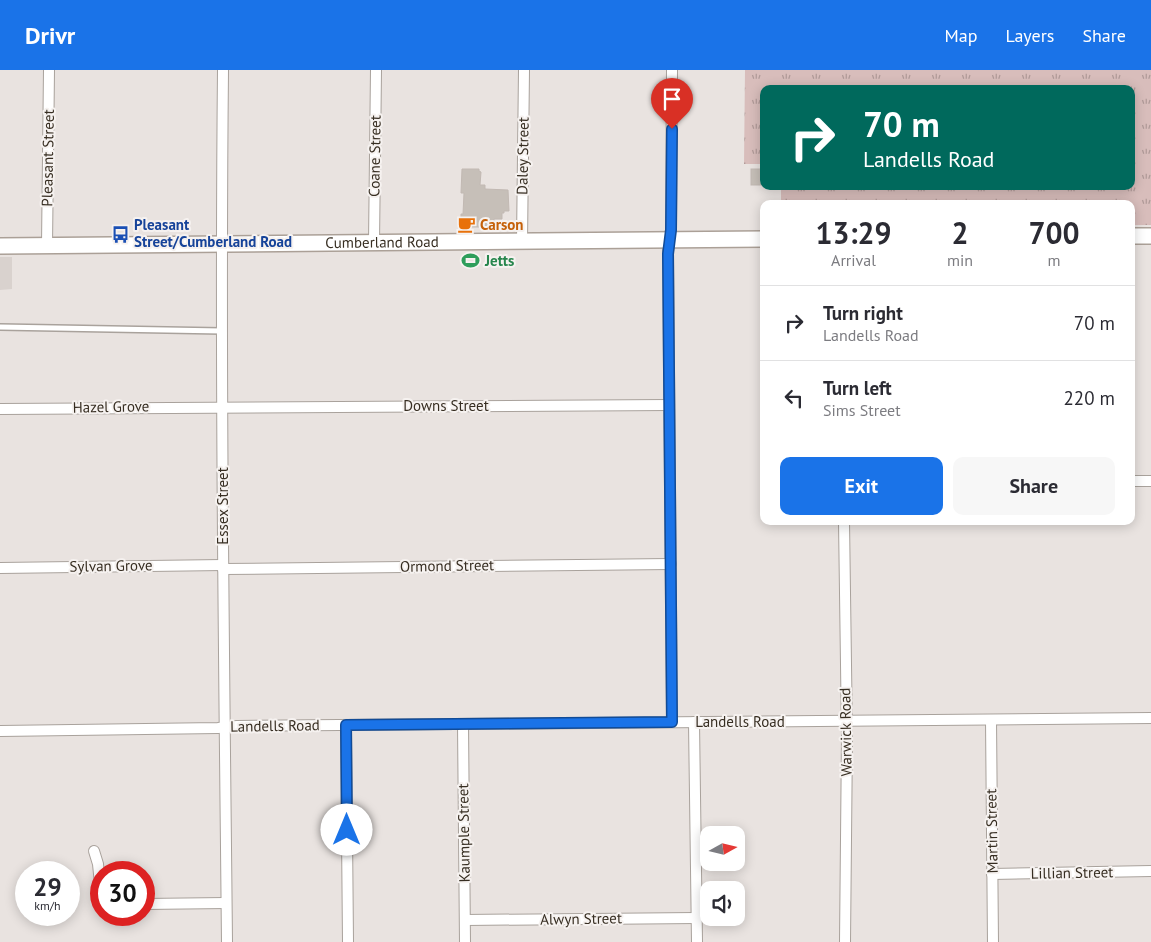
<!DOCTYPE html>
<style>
body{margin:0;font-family:"PT Sans",sans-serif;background:#f7f7f7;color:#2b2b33;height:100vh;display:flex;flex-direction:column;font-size:19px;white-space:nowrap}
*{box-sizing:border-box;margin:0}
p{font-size:16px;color:#7c7c81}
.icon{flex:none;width:28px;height:28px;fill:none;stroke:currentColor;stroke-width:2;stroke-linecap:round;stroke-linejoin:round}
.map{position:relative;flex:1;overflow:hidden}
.drawer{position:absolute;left:760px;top:130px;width:375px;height:325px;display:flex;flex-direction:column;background:#fff;border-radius:10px;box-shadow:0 2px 12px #0003}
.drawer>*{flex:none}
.hud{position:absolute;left:760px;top:15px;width:375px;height:105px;border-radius:10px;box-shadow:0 2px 12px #0003;background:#00695c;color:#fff;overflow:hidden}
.needle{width:32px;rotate:82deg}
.tools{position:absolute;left:700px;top:756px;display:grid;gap:10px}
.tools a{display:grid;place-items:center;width:45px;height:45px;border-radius:10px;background:#fff;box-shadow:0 2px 12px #0003;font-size:25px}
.speed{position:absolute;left:15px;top:791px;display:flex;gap:10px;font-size:25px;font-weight:700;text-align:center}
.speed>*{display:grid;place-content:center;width:65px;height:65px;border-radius:50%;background:#fff;box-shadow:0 2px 12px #0003;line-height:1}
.speed small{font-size:12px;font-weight:400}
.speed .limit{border:8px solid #d22;background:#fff;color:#111}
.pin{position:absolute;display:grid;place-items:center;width:42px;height:42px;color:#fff;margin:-51px -21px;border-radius:50% 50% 50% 0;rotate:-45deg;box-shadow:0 0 5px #0007}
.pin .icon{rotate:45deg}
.me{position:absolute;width:55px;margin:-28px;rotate:0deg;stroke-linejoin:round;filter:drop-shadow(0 0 4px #0008)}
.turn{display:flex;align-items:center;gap:18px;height:105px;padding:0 20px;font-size:22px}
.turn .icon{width:65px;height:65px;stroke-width:2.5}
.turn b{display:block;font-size:35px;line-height:42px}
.eta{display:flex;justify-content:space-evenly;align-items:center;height:85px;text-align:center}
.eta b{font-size:30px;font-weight:600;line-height:35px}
.primary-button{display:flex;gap:10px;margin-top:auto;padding:10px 20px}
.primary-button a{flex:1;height:58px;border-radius:10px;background:#1a73e8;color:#fff;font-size:20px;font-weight:600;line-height:58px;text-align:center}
.primary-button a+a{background:#f7f7f7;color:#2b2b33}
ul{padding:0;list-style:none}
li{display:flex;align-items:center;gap:15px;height:75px;padding:0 20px;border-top:1px solid #e1e1e2}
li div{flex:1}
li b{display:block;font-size:19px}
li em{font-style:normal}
header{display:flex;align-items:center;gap:30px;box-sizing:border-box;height:70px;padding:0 25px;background:#1a73e8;color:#fff}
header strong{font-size:24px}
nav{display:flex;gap:28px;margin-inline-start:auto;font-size:18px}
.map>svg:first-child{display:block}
</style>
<header>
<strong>Drivr</strong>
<nav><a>Map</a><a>Layers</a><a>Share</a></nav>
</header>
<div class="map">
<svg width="1151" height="872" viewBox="0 0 1151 872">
<defs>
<pattern id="park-tufts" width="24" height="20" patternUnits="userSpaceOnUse" patternTransform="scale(1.25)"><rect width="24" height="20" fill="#d8bdbb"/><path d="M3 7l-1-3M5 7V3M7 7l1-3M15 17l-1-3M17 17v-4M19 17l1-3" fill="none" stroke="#b09a98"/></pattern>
</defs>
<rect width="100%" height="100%" fill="#e9e3e0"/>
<path fill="#d9d2ce" d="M0,187H12V219L0,220Z"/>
<path fill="url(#park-tufts)" d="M745,0H1151V155H1131V134H781V116H1131V19H764V94H744Z"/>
<g fill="#c6bfb8" stroke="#c2b9b3">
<path d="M462,99H479V101L481,102L480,115H485V119L508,120L509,141H504V143H502V149H494V157H461V144H463L464,123H461Z"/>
<rect x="751" y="99" width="13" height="16"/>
</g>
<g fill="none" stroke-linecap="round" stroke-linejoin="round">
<defs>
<path id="lane" d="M0,257L222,261"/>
<g id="street">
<path d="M223,0C220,291 224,581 227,872"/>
<path d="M672,0L671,160L668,181L672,652"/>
<path d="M522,172L524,0"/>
<path d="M374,173L376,0"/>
<path d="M47,175L49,0"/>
<path d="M0,339L669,335"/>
<path d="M1131,411H1151"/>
<path d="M844,451L847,666L845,872"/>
<path d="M0,498L223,495"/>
<path d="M223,499L671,494"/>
<path d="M991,650L993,872"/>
<path d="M694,652L697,872"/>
<path d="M463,654L465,872"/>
<path d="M346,655L348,872"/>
<path d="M0,661L218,658L237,656L1151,648"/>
<path d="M94,781L98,794L101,824"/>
<path d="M992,804L1151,801"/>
<path d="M144,834L226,833"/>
<path d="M465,850L697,848"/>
</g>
<g id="secondary">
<path d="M1131,166H1151"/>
<path id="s1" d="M0,176L764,169"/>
</g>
</defs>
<use href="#lane" stroke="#a9a29c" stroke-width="8"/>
<use href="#street" stroke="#a9a29c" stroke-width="12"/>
<use href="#secondary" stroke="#aba097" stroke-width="18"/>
<use href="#lane" stroke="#fff" stroke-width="5"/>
<use href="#street" stroke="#fff" stroke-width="10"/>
<use href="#secondary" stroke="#fff" stroke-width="15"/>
</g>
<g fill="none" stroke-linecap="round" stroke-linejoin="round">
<defs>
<path id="route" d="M347,760L346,655L672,652L668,184L671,160L672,59"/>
</defs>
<use href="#route" stroke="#114b97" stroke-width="12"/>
<use href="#route" stroke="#1a73e8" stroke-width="9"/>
</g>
<defs>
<symbol id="cafe-bare" viewBox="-9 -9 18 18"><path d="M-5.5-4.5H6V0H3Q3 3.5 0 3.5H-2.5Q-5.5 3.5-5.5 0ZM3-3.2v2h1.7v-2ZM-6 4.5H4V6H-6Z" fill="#e8710a" stroke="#f6f2f0" stroke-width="2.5" paint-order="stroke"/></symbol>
<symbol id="bus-bare" viewBox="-9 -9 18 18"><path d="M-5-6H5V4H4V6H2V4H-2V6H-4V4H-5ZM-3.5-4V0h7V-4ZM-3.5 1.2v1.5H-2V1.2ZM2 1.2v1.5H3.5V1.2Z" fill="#1a4fb4" stroke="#f6f2f0" stroke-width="2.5" paint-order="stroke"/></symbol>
<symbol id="stadium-bare" viewBox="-9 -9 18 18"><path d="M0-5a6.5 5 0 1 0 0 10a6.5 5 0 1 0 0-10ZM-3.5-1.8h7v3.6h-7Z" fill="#2e9e5b" stroke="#f6f2f0" stroke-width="2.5" paint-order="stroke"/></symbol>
</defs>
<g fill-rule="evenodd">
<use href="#cafe-bare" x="454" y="142" width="25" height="25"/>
<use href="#bus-bare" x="108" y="152" width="25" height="25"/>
<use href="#stadium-bare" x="458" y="178" width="25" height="25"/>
</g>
<g text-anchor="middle" stroke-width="4" stroke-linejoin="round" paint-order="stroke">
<g font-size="15" fill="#372e22" stroke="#f6f2f0">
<text transform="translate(375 86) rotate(-89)" y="5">Coane Street</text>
<text transform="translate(523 86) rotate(-89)" y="5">Daley Street</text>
<text transform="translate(48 88) rotate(-89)" y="5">Pleasant Street</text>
<text dy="5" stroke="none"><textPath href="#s1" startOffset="382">Cumberland Road</textPath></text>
<text x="446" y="341">Downs Street</text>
<text transform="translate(111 337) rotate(-1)" y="5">Hazel Grove</text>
<text transform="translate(223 436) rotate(-90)" y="5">Essex Street</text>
<text transform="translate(111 496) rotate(-1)" y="5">Sylvan Grove</text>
<text transform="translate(447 496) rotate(-1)" y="5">Ormond Street</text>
<text x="740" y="657">Landells Road</text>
<text transform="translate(275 656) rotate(-1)" y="5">Landells Road</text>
<text transform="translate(846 662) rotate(-91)" y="5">Warwick Road</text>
<text transform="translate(992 761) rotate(-91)" y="5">Martin Street</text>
<text transform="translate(464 763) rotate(-91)" y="5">Kaumple Street</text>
<text transform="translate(1072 803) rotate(-1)" y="5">Lillian Street</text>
<text transform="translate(581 849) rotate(-1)" y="5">Alwyn Street</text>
</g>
<g font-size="15" font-weight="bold" fill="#164399" stroke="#f6f2f0" text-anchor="start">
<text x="134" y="160">Pleasant<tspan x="134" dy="17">Street/Cumberland Road</tspan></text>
</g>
<g font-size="15" font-weight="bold" fill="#c56008" stroke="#f6f2f0" text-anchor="start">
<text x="480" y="160">Carson</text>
</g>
<g font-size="15" font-weight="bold" fill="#27864d" stroke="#f6f2f0" text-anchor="start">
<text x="485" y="196">Jetts</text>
</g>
</g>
</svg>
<div class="tools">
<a><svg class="needle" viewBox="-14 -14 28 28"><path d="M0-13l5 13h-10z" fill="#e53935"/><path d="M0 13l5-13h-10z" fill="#7c7c81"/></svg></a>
<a><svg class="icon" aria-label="sound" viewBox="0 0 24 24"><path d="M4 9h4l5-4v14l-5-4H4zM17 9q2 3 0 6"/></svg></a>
</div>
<div class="speed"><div>29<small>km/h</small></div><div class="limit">30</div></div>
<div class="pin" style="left:672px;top:59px;background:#d93025"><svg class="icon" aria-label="arrive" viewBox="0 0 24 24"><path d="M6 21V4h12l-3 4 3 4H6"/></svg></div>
<svg class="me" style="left:347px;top:760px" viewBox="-20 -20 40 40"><circle r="19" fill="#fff"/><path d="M0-13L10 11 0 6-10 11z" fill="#1a73e8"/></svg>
<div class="hud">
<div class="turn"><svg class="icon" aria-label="right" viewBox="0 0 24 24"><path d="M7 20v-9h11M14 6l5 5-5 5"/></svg><div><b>70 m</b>Landells Road</div></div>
</div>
<section class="drawer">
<div class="eta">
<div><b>13:29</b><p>Arrival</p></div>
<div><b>2</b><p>min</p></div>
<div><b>700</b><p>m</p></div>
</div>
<ul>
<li><svg class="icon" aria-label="right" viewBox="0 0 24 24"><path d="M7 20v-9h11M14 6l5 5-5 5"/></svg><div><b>Turn right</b><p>Landells Road</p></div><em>70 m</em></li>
<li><svg class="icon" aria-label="left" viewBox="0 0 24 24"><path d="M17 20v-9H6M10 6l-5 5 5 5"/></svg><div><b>Turn left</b><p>Sims Street</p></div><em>220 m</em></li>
</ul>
<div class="primary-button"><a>Exit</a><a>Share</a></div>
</section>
</div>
